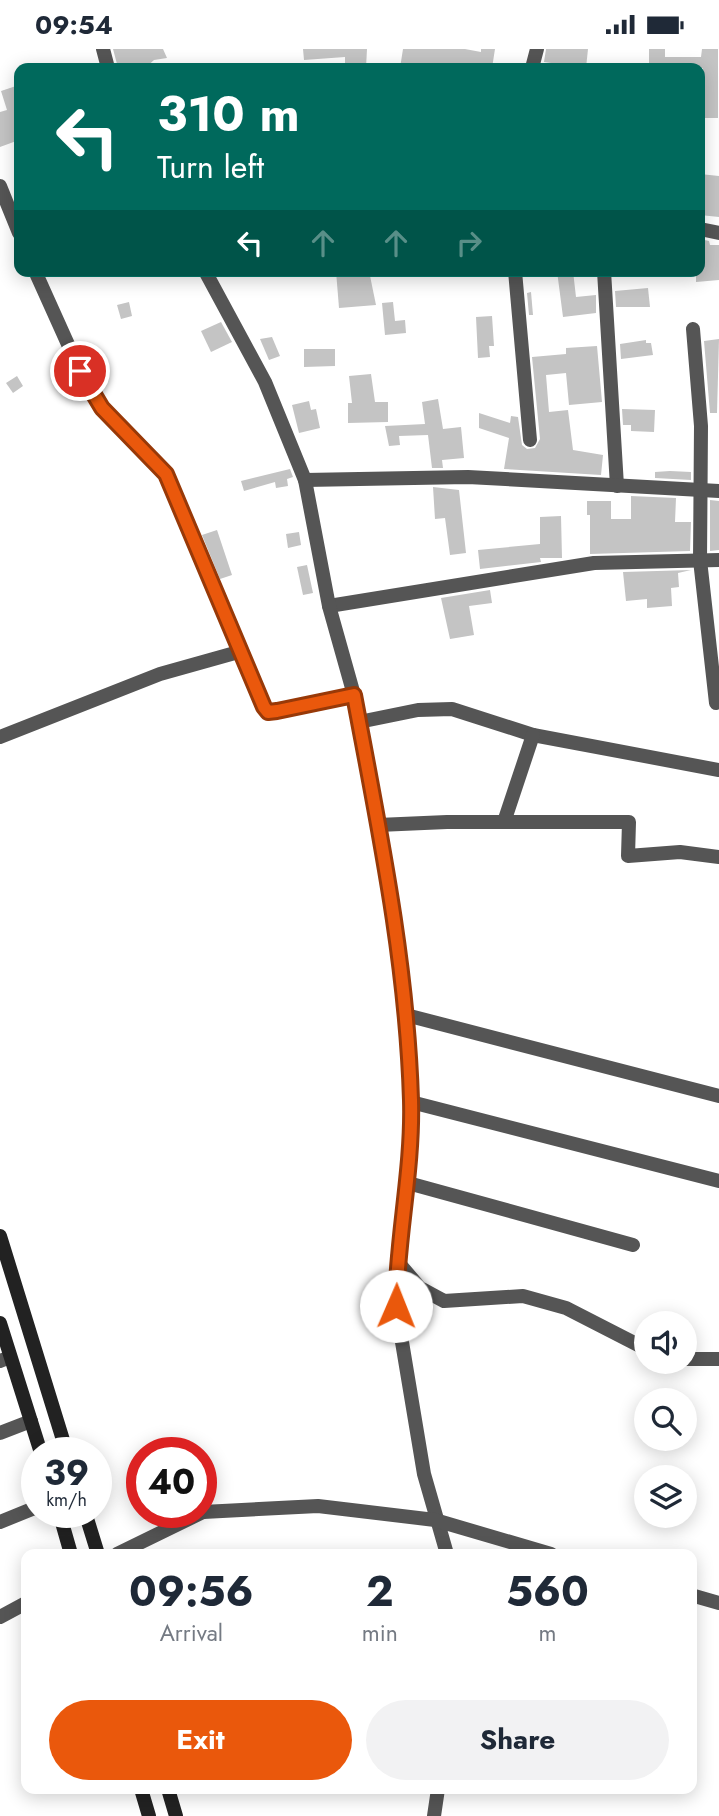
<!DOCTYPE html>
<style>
body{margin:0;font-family:Jost,sans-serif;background:#f2f2f3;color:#1f2937;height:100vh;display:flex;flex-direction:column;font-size:26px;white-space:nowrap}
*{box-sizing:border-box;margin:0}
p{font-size:23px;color:#747a83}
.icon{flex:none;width:38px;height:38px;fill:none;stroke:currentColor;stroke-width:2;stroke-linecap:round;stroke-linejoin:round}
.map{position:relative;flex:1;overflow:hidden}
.details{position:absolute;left:21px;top:1500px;width:676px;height:245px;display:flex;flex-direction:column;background:#fff;border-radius:14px;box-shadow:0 4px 18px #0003}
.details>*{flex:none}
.hud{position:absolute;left:14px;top:14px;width:691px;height:214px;border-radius:14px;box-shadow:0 4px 18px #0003;background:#00695c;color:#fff;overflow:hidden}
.buttons{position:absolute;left:634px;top:1262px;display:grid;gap:14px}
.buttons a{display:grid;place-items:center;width:63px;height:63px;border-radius:50%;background:#fff;box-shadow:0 4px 18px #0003;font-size:35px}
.speed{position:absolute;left:21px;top:1388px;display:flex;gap:14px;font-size:35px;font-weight:700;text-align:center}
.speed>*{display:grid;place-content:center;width:91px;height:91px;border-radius:50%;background:#fff;box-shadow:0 4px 18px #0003;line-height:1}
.speed small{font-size:18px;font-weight:400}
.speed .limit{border:10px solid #d22;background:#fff;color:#111}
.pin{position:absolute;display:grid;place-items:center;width:60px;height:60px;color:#fff;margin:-30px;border:4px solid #fff;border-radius:50%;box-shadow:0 2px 7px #0007}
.me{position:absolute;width:77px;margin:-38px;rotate:1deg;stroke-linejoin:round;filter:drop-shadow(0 0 5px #0008)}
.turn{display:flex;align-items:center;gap:24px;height:147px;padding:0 28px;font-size:32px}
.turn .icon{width:91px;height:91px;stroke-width:2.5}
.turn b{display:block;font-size:49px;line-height:60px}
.lanes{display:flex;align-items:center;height:66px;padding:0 28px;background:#0003;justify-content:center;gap:35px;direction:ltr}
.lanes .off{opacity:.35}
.eta{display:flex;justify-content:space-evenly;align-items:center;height:119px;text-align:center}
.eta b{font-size:42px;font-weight:700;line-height:49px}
.button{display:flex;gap:14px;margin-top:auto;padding:14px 28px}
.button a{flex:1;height:80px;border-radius:42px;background:#ea580c;color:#fff;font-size:28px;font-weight:700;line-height:80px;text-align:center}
.button a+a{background:#f2f2f3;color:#1f2937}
.status{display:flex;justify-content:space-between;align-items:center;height:49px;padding:0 35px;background:#fff;direction:ltr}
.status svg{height:19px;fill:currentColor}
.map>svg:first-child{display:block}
</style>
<div class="status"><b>09:54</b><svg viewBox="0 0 49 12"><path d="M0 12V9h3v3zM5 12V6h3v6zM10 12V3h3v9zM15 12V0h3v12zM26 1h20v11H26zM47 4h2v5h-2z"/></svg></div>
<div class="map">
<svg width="719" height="1767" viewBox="0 0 719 1767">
<rect width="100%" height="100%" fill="#fff"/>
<g fill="#c4c4c4">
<path d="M113,0H163L167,9L154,11L145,19H126V14L117,15Z"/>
<path d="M303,0H367L366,19H345V8L304,11Z"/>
<path d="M403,0H465L481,3V0H495L492,19H437L418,16V19H400Z"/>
<path d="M546,0H588L586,19L544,13Z"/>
<path d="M649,0H665V8H701L702,0H718V69H700L703,19H649Z"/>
<path d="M19,36V91L0,98V63L7,61L1,42Z"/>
<path d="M700,125L719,127V168L700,166Z"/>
<path d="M700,190L709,192L710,196H719V231L696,233V222H700Z"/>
<path d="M336,222H369L376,256L339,259Z"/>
<path d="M557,222H573L576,248L596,246V264L563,268Z"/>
<path d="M648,239L650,258H616L615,242Z"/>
<path d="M531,243L533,266H529L527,244Z"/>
<path d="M129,253L132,267L121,270L117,256Z"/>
<path d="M393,253L395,272L405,271L406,284L385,286L382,254Z"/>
<path d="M492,267L494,297H489L490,308L478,309L476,268Z"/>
<path d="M221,273L232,293L211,303L201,282Z"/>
<path d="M272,288L280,307L269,311L260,290Z"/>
<path d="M719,290L717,364H710L704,292Z"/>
<path d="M646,291V294H651L653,306L621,310L620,295Z"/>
<path d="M597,297L602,353L569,356L566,324L546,326L549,363L568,361L573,401L603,406L601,426L504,420L509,389L479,379V364L510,374L511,367L518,368L522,396L527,400L535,399L540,390L532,308L566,305V299Z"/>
<path d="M304,300H335V317L304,318Z"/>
<path d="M371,325L375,353H388V373L348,374V354H352L349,327Z"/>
<path d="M17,327L23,337L13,344L6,334Z"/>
<path d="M438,350L443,380L461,378L464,409L442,411L443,419H432L428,386L399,387L400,396L389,397L385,377L425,375L422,353Z"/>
<path d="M309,352L311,361L316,360L320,379L299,384L292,356Z"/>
<path d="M622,360L655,361L654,383L631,382V376H623Z"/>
<path d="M290,420L293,428L287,430L288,437L276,439L275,433L244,442L241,432Z"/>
<path d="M670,422L691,423V431L655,429V423Z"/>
<path d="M433,438L459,441L466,504L450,506L445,469L435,470Z"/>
<path d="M631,447L676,449L675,473H691L690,502L590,505V466H587V452H611V470H631Z"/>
<path d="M710,451L719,452V501L710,502Z"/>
<path d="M561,467L562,509H540L541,513L480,520L478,501L540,495V468Z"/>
<path d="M217,481L232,526L220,530L202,486Z"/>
<path d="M299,483L301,496L288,499L286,485Z"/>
<path d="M307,516L313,544L303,546L297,518Z"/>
<path d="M691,521L678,524L679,538L671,539L672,557L647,559V550L626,552L623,523Z"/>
<path d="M490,541L492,554L469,557L474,586L450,590L441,549Z"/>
</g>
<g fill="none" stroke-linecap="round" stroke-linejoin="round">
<g stroke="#555" stroke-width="14">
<path d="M532,19L537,0"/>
<path d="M0,137L19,184"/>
<path d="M35,222L80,322L102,359L166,425L264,658L268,663L277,662L354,646"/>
<path d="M515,222L530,391"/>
<path d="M604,222L617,437"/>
<path d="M693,280L701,377L700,511L716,654"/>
<path d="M305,431L468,428L719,442"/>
<path d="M329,557L594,514L719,511"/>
<path d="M359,673L418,661L452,660L533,686L719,721"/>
<path d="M0,688L160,625L242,602"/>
<path d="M504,773L533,686"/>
<path d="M378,776L447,773H629L628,807L680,803L719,808"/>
<path d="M406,966L719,1047"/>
<path d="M411,1053L719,1132"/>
<path d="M408,1134L633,1196"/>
<path d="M0,1312L10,1308"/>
<path d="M0,1384L31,1372"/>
<path d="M0,1473L37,1458"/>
<path d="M117,1505L203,1463"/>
<path d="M0,1568L26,1554"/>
</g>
<g stroke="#555" stroke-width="14">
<path d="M103,0L108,19"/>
<path d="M700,180L719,184"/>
<path d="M205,222L265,333L305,431L329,557L354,646L392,851L406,966L411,1053L408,1134L397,1212L396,1257L424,1425L447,1505"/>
<path d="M397,1212L420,1239L444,1252L523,1247L566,1259L646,1300"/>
<path d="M684,1310H719"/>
<path d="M203,1463L318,1457L435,1471L551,1505"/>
<path d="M691,1546L719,1554"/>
<path d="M434,1767L438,1740"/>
</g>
<g stroke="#222" stroke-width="14">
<path d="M0,1187L67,1404"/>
<path d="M0,1274L41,1404"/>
<path d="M59,1463L71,1505"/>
<path d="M85,1463L98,1505"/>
<path d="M141,1740L149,1767"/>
<path d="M168,1740L176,1767"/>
</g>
</g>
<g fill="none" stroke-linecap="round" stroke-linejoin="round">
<defs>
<path id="route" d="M80,322L102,359L166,425L264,658L268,663L277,662L354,646C379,780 407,914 411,1051C413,1120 397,1188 396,1257"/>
</defs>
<use href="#route" stroke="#983908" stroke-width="18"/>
<use href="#route" stroke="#ea580c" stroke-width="12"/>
</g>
</svg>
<div class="buttons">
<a><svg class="icon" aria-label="sound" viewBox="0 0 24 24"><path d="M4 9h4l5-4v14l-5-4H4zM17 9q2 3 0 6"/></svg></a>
<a><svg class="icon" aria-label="search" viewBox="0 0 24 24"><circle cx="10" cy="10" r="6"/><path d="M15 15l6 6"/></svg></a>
<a><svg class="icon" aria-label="layers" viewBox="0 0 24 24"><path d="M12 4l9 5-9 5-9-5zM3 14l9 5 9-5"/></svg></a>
</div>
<div class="speed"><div>39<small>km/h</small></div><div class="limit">40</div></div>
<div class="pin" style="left:80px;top:322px;background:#d93025"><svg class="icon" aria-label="arrive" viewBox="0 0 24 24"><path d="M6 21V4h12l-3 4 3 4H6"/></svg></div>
<svg class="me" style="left:396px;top:1257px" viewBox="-20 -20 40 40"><circle r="19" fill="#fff"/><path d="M0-13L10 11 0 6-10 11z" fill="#ea580c"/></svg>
<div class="hud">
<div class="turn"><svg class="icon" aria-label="left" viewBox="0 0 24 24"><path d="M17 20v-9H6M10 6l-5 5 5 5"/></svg><div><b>310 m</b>Turn left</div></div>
<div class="lanes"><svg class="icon" aria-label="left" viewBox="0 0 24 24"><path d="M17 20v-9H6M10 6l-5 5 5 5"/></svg><svg class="icon off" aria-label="ahead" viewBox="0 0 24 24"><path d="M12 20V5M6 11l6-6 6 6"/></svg><svg class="icon off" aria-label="ahead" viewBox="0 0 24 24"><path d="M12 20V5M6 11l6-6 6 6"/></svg><svg class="icon off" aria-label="right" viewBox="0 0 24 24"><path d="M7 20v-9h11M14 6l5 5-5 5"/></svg></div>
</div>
<section class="details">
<div class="eta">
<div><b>09:56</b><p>Arrival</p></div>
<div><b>2</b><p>min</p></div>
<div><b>560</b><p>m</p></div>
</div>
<div class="button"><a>Exit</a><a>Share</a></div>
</section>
</div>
